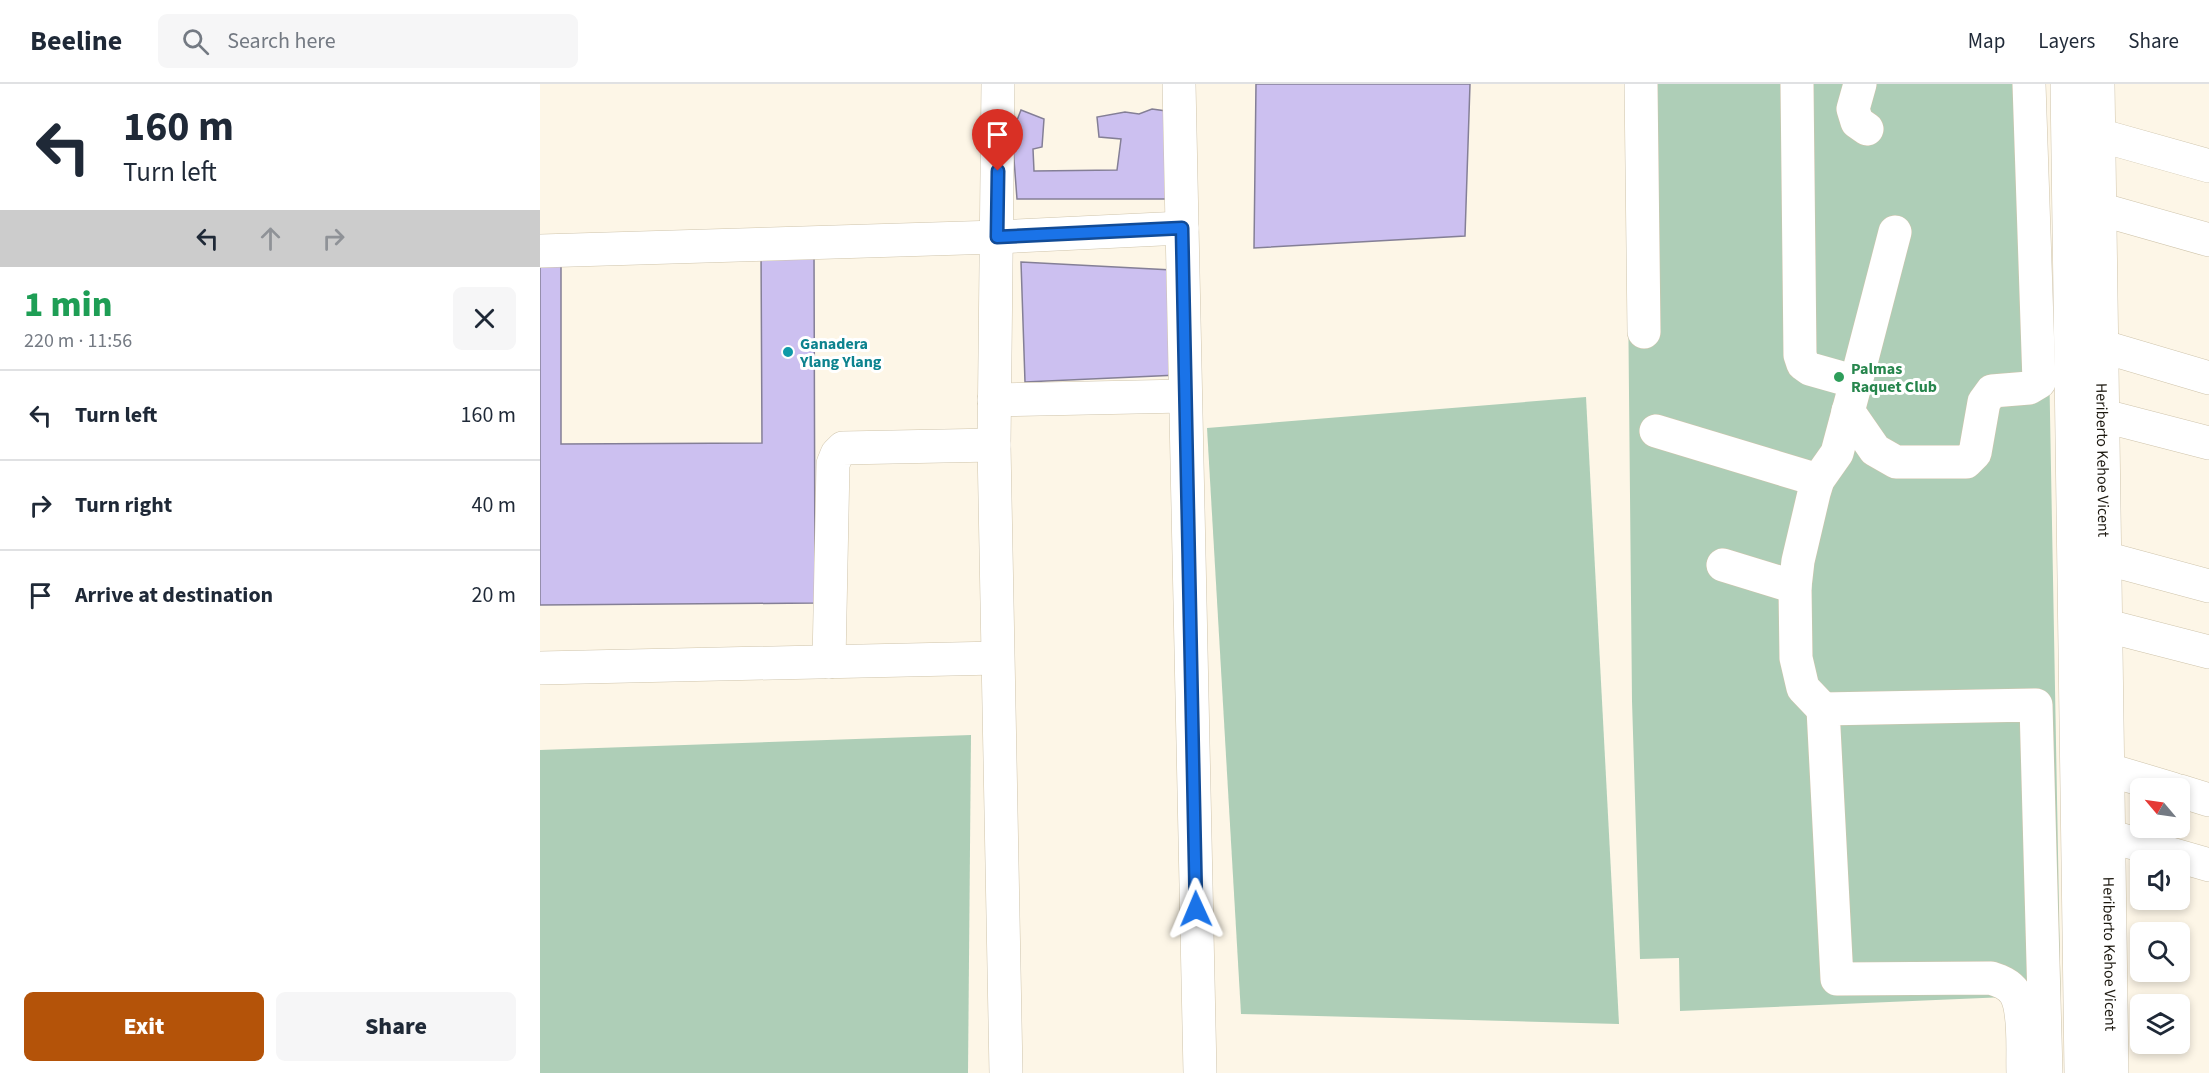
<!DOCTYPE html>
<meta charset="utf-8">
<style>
body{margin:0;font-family:"Source Sans 3",sans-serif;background:#f6f6f7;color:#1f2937;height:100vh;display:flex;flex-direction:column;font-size:22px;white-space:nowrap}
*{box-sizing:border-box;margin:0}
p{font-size:20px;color:#747a83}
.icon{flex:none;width:33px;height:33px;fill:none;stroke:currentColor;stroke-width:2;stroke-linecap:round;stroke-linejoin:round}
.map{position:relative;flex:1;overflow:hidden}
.drawer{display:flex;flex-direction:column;background:#fff;width:540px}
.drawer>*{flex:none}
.banner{background:#fff;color:#1f2937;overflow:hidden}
.needle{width:39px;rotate:299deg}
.tools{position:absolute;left:1590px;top:694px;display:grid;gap:12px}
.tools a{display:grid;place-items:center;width:60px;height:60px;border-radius:9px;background:#fff;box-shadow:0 3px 9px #0003;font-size:30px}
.pin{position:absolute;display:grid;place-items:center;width:51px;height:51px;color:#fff;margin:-62px -26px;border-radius:50% 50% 50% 0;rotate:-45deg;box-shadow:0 0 6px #0007}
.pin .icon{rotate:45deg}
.me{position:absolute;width:66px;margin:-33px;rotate:359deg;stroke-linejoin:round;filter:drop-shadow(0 0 4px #0008)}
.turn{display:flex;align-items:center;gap:21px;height:126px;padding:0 24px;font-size:27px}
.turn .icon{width:78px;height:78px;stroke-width:2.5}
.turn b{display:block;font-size:42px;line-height:51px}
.lanes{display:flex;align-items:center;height:57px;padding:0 24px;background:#0003;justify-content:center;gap:30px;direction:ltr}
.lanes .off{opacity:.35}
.round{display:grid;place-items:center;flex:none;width:63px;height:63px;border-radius:9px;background:#f6f6f7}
.headline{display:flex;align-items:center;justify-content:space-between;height:102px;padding:0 24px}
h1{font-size:36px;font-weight:800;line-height:45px;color:#1e9e55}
.primary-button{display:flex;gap:12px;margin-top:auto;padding:12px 24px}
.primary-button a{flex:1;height:69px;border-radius:9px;background:#b45309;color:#fff;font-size:24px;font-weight:800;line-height:69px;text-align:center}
.primary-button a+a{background:#f6f6f7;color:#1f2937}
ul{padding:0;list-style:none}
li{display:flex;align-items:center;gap:18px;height:90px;padding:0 24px;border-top:2px solid #e0e1e3}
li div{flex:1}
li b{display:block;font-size:22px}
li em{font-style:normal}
header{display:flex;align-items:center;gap:36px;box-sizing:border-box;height:84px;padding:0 30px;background:#fff;border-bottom:2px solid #e0e1e3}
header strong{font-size:28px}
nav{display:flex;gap:33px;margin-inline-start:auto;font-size:21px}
.search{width:420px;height:54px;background:#f6f6f7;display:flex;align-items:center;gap:15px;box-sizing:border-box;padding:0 21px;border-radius:9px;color:#747a83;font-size:22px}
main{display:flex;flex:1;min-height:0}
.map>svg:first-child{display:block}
</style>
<header>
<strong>Beeline</strong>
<div class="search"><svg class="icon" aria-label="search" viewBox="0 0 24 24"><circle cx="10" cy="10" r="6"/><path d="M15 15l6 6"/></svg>Search here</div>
<nav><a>Map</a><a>Layers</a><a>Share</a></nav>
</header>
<main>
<section class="drawer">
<div class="banner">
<div class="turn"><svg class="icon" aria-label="left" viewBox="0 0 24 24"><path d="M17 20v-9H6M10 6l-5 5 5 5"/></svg><div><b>160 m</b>Turn left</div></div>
<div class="lanes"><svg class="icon" aria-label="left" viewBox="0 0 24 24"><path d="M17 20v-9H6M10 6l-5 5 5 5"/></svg><svg class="icon off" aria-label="ahead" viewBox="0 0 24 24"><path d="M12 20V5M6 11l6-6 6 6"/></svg><svg class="icon off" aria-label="right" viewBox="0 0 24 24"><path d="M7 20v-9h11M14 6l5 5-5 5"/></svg></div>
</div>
<div class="headline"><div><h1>1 min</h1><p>220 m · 11:56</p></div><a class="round"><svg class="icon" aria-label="close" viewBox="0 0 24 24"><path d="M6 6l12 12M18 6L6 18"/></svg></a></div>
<ul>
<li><svg class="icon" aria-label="left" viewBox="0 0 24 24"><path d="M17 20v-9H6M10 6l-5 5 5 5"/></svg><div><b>Turn left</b></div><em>160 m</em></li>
<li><svg class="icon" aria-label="right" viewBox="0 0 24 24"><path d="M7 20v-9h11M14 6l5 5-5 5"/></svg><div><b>Turn right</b></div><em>40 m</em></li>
<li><svg class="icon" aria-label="arrive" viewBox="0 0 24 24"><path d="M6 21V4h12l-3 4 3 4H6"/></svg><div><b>Arrive at destination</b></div><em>20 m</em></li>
</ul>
<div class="primary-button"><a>Exit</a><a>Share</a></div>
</section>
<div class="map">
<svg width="1669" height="989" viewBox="0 0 1669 989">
<rect width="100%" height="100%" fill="#fdf6e7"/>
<g fill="#aeceb7">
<path d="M1086,0H1504L1522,989L1466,913L1140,927L1139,874L1100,875L1092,617Z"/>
<path d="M1046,313L1079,940L701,930L667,344Z"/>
<path d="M431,651L428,989H0V666Z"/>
</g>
<g fill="#ccc0f0" stroke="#847f96" stroke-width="1.5">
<path d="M716,0H930L925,152L714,164Z"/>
<path d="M612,25L626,27L629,115H477L472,49L481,26L504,35L502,63L493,65L494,87L577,86L581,55L559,53L557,33L585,28L599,30Z"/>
<path d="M221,163H274L275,519L0,521V178L21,177V360L222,359Z"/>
<path d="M481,178L632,186L638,291L485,298Z"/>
</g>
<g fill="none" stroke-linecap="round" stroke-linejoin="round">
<defs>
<g id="minor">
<path d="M458,0L454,361L466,989"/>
<path d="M639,0L660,989"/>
<path d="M1101,0L1104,248"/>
<path d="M1257,0L1260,271L1263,280L1270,285L1316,298L1297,369L1278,396L1274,409L1258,477L1255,503L1256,574L1263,604L1283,625"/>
<path d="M1320,0L1313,25L1317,38L1327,45"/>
<path d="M1527,0L1541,989"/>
<path id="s1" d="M1558,0L1572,989"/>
<path d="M1541,46L1669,82"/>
<path d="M1542,120L1669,156"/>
<path d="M0,167L457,153L642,144"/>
<path d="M1544,257L1669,294"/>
<path d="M1316,298L1355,148"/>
<path d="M454,316L645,312"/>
<path d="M1308,327L1335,366L1356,378H1426L1435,369L1444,318L1452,307L1489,304L1499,298L1489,0"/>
<path d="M1545,327L1669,359"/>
<path d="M1116,347L1278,396"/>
<path d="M1546,469L1669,502"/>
<path d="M1183,481L1255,503"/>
<path d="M1548,537L1669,568"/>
<path d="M289,578L293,380L297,370L303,364L454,361"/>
<path d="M0,584L457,574"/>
<path d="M1549,680L1633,705"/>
<path d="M1640,707L1669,716"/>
<path d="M1548,746L1669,781"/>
<path d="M1483,989C1482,968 1486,927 1475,909C1469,900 1460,897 1451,894L1297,895L1283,625L1496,621L1506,989"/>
</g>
</defs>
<use href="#minor" stroke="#cfc4ab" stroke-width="34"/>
<use href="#minor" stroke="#fff" stroke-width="33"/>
</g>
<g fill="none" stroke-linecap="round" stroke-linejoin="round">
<defs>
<path id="route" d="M458,87L457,153L642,144L656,825"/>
</defs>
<use href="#route" stroke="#114b97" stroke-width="15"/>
<use href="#route" stroke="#1a73e8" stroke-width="10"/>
</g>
<circle fill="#0f9aa8" stroke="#fff" stroke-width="2" cx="248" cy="268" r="6"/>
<circle fill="#2e9e5b" stroke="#fff" stroke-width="2" cx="1299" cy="293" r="6"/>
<g text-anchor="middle" stroke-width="6" stroke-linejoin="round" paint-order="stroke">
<g font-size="16" font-weight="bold" fill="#0d838f" stroke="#fff" text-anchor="start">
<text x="260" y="265">Ganadera<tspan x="260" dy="18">Ylang Ylang</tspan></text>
</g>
<g font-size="16" font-weight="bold" fill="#27864d" stroke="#fff" text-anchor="start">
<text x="1311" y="290">Palmas<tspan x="1311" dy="18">Raquet Club</tspan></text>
</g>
<g font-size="16" fill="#1c180f" stroke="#fff">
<text dy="6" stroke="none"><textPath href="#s1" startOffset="376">Heriberto Kehoe Vicent</textPath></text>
<text dy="6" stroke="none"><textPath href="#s1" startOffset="870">Heriberto Kehoe Vicent</textPath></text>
</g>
</g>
</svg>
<div class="tools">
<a><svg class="needle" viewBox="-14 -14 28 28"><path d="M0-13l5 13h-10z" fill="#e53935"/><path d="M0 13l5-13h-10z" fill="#747a83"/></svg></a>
<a><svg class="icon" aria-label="sound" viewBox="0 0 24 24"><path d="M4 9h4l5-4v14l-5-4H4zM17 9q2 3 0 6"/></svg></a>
<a><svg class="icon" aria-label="search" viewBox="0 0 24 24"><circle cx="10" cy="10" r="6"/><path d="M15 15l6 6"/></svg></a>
<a><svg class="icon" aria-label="layers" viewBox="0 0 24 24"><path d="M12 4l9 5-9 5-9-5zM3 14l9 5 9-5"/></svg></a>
</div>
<div class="pin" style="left:458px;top:87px;background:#d93025"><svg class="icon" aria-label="arrive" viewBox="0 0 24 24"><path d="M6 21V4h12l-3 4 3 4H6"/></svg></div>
<svg class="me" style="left:656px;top:825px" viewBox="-20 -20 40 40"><path d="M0-17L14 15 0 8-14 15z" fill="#1a73e8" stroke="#fff" stroke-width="4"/></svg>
</div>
</main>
